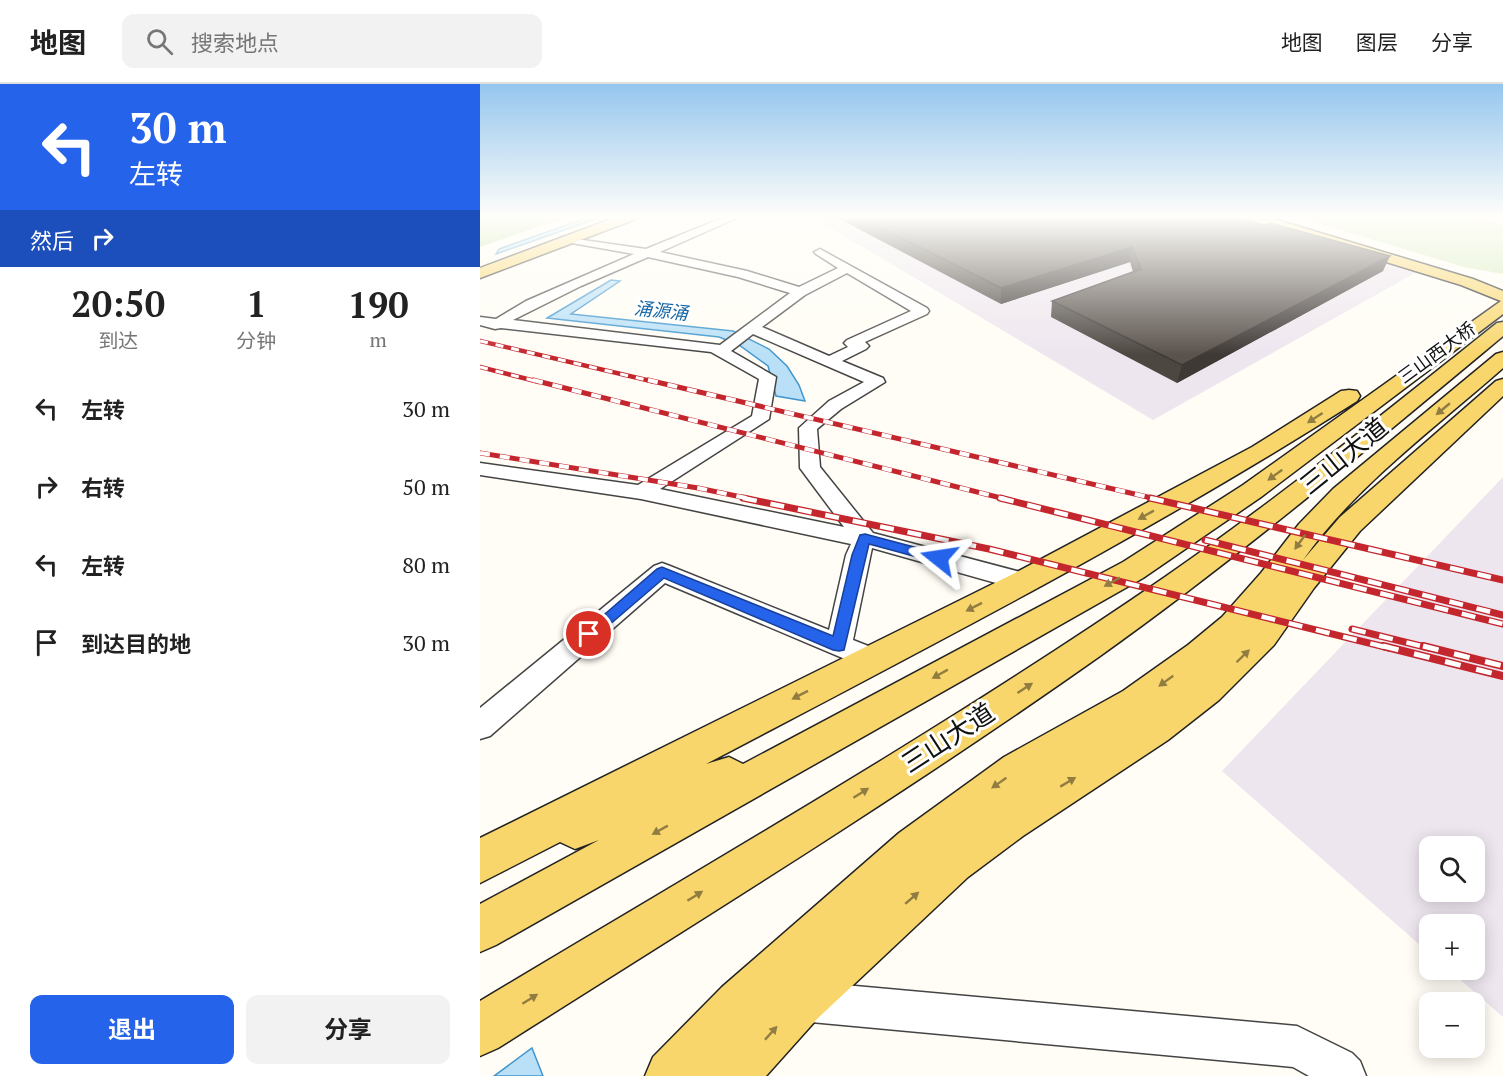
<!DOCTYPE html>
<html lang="zh">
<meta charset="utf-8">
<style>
body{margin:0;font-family:"PT Serif","Noto Sans SC",serif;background:#f2f2f2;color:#222;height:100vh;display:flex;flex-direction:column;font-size:22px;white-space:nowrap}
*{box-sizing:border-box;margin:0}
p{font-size:20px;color:#767676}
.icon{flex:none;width:33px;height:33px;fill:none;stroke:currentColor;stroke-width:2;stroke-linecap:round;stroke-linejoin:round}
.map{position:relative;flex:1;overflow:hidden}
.side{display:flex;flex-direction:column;background:#fff;width:480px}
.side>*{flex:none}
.guide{background:#2563eb;color:#fff;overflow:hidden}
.fabs{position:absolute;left:939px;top:752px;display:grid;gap:12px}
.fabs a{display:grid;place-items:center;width:66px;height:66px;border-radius:12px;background:#fff;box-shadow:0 3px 15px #0003;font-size:30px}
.pin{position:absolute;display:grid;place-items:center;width:51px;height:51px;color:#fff;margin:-26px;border:3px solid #fff;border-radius:50%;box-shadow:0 2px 6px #0007}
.me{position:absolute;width:66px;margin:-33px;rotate:285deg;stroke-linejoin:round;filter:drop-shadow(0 0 4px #0008)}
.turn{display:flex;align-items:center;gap:21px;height:126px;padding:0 30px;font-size:27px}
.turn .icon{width:78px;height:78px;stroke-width:2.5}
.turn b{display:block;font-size:42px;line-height:51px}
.then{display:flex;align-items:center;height:57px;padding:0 30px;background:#0003;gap:12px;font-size:22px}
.eta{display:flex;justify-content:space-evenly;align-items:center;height:102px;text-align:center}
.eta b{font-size:36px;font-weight:700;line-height:42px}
.cta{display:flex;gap:12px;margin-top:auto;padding:12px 30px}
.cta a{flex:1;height:69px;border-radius:12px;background:#2563eb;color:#fff;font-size:24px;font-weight:700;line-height:69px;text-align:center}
.cta a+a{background:#f2f2f2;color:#222}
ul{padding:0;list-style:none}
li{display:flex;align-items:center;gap:18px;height:78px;padding:0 30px}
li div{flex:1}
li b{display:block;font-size:22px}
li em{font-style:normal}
header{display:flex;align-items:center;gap:36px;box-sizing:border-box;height:84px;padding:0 30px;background:#fff;border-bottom:2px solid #e0e0e0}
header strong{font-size:28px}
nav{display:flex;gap:33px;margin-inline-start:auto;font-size:21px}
.search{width:420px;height:54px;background:#f2f2f2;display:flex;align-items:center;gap:15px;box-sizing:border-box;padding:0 21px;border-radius:12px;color:#767676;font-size:22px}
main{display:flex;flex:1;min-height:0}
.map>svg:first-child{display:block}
</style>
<header>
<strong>地图</strong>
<div class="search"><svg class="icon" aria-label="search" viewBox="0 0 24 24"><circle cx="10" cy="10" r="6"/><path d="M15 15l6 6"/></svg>搜索地点</div>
<nav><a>地图</a><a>图层</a><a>分享</a></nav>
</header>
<main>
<section class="side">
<div class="guide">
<div class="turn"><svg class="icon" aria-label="left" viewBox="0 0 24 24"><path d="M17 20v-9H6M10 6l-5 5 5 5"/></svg><div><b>30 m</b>左转</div></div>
<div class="then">然后<svg class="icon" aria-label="right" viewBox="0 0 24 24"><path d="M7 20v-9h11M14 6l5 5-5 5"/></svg></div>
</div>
<div class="eta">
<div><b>20:50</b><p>到达</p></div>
<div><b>1</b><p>分钟</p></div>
<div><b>190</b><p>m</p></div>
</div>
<ul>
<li><svg class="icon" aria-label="left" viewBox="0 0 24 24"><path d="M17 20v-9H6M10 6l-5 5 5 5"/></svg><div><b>左转</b></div><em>30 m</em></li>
<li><svg class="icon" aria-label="right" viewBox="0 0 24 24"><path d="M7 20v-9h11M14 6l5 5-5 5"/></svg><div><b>右转</b></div><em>50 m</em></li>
<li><svg class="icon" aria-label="left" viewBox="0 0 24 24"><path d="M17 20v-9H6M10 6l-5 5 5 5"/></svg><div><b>左转</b></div><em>80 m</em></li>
<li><svg class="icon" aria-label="arrive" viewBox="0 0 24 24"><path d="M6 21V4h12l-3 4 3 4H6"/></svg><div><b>到达目的地</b></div><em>30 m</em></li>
</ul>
<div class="cta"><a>退出</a><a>分享</a></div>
</section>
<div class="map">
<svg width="1023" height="992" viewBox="0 0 1023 992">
<rect width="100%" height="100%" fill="#fffdf5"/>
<g fill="#eee6ef" fill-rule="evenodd">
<path d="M331,132H749L935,189L673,336Z"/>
<path d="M1023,393V933L968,885H994V840H950L949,869L742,687ZM950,762H994V807H950Z"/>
</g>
<path fill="#d5ebbd" d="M814,132H987L1023,141V190L984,183Z"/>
<path fill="#b9dc9c" d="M0,132H90L0,163Z"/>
<g fill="#b9e0f7" stroke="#3f96cf" stroke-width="1.5">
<path d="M112,132H124L16,170L19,165Z"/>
<path d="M131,196L140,197L91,230L253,247L289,265L307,282L319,301L325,317L296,312L288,282L259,261L239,253L67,234Z"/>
<path d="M52,964L63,992H14Z"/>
</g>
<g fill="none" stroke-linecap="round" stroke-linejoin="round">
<defs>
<g id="minor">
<path d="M247,132H261L180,168L267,187L319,203L358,184L336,170L334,168L340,165L447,224L449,227L447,230L385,258L389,262L386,265L362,277L403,294L405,298L361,325L337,345L340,383L393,449L544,489L553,492L556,498L553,504L544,507L392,464L373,556L401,567L404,575L401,583L391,586L185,499L10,652L0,655V624L174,482L182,479L190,482L349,546L366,471L371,460L161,415L0,391V379L158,401L272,332L279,295L231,268L21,244L15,245L0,241V233L16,235L46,217L154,170L86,158L80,155L82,153L166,165ZM168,173L258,193L310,209L240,261L33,236L101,202ZM367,189L431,227L367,256L364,259L368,263L349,272L282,243L325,211ZM273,250L384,298L349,317L319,344L320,384L364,443L180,405L289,335L296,293L251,267Z"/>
<path d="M320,897L817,942L872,969L880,977L886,992H829L813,983L320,937L306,931L300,917L306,903Z"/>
</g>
<g id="major">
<path d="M139,132H157L156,135L0,194V184Z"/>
<path d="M765,132H784L993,195L1023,207V230L781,413L663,494L16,861L0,868V820L119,756L95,765L80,758L0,799V754L533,490L772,363L861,307L869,306L877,307L880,312L877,317C667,451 446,564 226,680L249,673L263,680L643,478L763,401L1021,217L981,201L766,135Z"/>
<path d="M1023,238V252C891,362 760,472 620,572C425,710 220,836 18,964L0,972V917C230,779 464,645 685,493C799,414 908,326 1017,239Z"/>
<path d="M1023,268V284C955,344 876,401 823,476L860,433L1016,297L1023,295V312L880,447L834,504L794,561L739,616L688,656L543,752L488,793L337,935L286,992H165L173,973L242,903L419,749L524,673L643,607L708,561L742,533L781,489L819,440L853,405L1016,270Z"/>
</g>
</defs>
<use href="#minor" stroke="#444" stroke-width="3"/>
<use href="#major" stroke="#222" stroke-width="3"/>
<use href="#minor" fill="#fff" fill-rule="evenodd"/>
<use href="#major" fill="#f9d66b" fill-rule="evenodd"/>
<defs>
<g id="rail-far3">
<path d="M0,257L175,298"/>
<path d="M0,283L59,298"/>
</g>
<g id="rail-far2">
<path d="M53,296L525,415"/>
<path d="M168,296L676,415"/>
<path d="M0,369L218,404L271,415"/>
</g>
<g id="rail-far1">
<path d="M263,414L509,465L909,564"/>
<path d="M520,414L1023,540"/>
<path d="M670,414L1023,496"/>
<path d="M725,456L1023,531"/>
<path d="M872,545L949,564"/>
</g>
<g id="rail">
<path d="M903,562L1023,592"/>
<path d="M943,562L1023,582"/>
</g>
</defs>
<use href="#rail-far3" stroke="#c4262e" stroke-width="4.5"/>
<use href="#rail-far2" stroke="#c4262e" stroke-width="5"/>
<use href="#rail-far1" stroke="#c4262e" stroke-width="7"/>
<use href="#rail" stroke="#c4262e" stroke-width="8"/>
<use href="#rail-far3" stroke="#fff" stroke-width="3" stroke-dasharray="8" stroke-linecap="butt"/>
<use href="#rail-far2" stroke="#fff" stroke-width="4" stroke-dasharray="10" stroke-linecap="butt"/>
<use href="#rail-far1" stroke="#fff" stroke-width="4.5" stroke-dasharray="14" stroke-linecap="butt"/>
<use href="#rail" stroke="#fff" stroke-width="5" stroke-dasharray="16" stroke-linecap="butt"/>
</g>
<path fill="#4d4742" d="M354,132H746L903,187L697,299L571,233L572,217L653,188L650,178L521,220Z"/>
<g fill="#3f3936">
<path d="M652,163L650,178L521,220V204Z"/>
<path d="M910,172L903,187L697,299L702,281Z"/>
</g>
<path fill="#5a524d" stroke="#3f3936" stroke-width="1.5" d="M378,132H746L781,142L790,139L910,172L702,281L572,217L661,185L652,163L521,204Z"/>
<defs><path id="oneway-solid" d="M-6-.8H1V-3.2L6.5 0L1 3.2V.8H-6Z" transform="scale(1.5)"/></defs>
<g fill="#917d42">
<use href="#oneway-solid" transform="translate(963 325) rotate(140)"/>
<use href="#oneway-solid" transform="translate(835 334) rotate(147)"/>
<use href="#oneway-solid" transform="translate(795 391) rotate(144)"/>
<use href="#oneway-solid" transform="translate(666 431) rotate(151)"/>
<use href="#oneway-solid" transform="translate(820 458) rotate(126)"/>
<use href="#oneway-solid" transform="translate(632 498) rotate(151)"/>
<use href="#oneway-solid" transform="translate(494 523) rotate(153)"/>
<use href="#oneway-solid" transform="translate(763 572) rotate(-44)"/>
<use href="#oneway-solid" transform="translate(460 590) rotate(151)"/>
<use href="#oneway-solid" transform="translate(686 597) rotate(144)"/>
<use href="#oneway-solid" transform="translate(545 604) rotate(-33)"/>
<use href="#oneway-solid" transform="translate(320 611) rotate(153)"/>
<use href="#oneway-solid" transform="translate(588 698) rotate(-31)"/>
<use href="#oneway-solid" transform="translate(519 699) rotate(145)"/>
<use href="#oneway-solid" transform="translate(381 709) rotate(-32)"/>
<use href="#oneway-solid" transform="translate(180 746) rotate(151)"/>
<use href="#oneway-solid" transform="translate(215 812) rotate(-32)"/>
<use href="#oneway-solid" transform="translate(432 814) rotate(-41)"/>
<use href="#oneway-solid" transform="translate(50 915) rotate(-32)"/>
<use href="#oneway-solid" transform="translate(291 949) rotate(-48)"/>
</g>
<linearGradient id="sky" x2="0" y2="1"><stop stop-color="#95c6ee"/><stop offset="0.49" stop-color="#fffefa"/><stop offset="1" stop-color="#fffefa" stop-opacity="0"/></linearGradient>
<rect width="1023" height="271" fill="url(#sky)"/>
<path fill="#2563eb" stroke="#184099" stroke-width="1.5" d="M385,450L464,471L466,474L459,479L389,460L364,566L359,567L353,566L184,494L114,554H104L102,550L177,485L182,483L353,552L372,471L380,451Z"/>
<g text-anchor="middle" stroke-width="6" stroke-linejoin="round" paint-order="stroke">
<g font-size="18" font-style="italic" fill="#1768a6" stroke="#fff">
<text transform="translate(181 227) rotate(6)" y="6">涌源涌</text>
</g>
<g font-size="18" fill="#111" stroke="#fff">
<text transform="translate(957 269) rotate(-36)" y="6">三山西大桥</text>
</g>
<g font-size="26" fill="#111" stroke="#fff">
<text transform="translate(864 372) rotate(-39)" y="9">三山大道</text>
<text transform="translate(468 654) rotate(-33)" y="9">三山大道</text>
</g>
</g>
</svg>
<div class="fabs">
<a><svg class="icon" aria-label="search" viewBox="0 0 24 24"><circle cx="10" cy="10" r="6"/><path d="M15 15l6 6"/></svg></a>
<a>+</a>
<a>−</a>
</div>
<div class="pin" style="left:109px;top:550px;background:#d93025"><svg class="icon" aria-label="arrive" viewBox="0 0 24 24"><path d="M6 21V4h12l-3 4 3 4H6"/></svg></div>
<svg class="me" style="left:459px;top:474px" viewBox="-20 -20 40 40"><path d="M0-17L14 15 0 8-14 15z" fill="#2563eb" stroke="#fff" stroke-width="4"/></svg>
</div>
</main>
